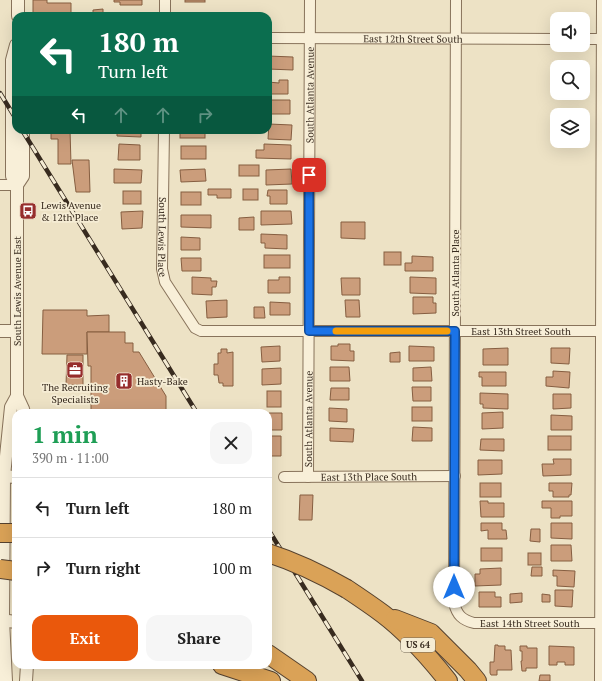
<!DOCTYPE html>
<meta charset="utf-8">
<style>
body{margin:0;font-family:"PT Serif",serif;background:#f6f6f6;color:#222;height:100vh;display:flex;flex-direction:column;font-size:15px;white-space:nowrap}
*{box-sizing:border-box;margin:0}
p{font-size:13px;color:#767676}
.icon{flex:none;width:22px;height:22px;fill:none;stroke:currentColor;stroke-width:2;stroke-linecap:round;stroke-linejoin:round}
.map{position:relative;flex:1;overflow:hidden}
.panel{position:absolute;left:12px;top:409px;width:260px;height:260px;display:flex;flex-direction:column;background:#fff;border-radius:12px;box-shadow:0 4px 16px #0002}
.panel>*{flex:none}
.guide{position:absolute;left:12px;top:12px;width:260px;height:122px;border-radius:12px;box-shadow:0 4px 16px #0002;background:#0b6e4f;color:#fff;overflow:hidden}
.buttons{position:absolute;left:550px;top:12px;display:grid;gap:8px}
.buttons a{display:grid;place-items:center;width:40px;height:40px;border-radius:8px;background:#fff;box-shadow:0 4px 16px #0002;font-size:20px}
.pin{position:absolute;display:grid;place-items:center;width:34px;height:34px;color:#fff;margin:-17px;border-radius:8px;box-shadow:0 2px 6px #0006}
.me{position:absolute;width:44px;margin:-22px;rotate:0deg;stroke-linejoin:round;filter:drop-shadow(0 0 3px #0008)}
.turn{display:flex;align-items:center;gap:14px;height:84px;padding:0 20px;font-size:18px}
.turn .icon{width:52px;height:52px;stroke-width:2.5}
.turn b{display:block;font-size:28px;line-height:34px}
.lanes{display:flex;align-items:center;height:38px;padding:0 20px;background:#0003;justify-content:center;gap:20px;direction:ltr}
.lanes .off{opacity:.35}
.round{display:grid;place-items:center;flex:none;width:42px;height:42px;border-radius:12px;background:#f6f6f6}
.headline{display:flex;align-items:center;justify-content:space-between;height:68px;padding:0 20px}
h1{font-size:24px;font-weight:800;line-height:30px;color:#1e9e55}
.button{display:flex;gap:8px;margin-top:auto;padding:8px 20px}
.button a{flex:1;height:46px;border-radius:12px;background:#ea580c;color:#fff;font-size:16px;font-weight:800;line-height:46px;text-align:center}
.button a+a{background:#f6f6f6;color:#222}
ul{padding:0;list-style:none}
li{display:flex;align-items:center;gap:12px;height:60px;padding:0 20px;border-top:1px solid #e0e0e0}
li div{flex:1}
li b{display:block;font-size:15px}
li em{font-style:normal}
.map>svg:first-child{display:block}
</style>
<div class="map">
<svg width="602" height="681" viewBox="0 0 602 681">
<rect width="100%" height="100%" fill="#ede2c5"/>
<g fill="#cb9d7b" stroke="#865e41">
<path d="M33,0H47V3H71V16H33Z"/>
<path d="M114,0H142V5H120V2H114Z"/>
<rect x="185" y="0" width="20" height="2"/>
<path d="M103,9V16H93V10Z"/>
<path d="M268,56L293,57V70L268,69Z"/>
<path d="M279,80H288V94H268V82L279,83Z"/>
<path d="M269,100H290V114H268Z"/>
<path d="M269,124L292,125L291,140L268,139Z"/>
<path d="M51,130H70L71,164H58V139H51Z"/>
<path d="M117,130H141V137L117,136Z"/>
<rect x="180" y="130" width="25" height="8"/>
<path d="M119,144L140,145V160H118Z"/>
<path d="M264,144L291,145V159L256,158V150H264Z"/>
<rect x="181" y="146" width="25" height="13"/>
<path d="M72,160H89L90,192H76Z"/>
<rect x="239" y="165" width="20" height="11"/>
<path d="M114,169L142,170L141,183H114Z"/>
<path d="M205,169L206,181L181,182L180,170Z"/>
<path d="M291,169L292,184L266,185V170Z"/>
<path d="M208,189H231V198H217V195H208Z"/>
<rect x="243" y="189" width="15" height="11"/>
<path d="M268,190H287V204H270V196H267Z"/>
<rect x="123" y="191" width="18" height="13"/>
<rect x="181" y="192" width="20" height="13"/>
<path d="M143,211L142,228L122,229L121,212Z"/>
<path d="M261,211H291L292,224L261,225Z"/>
<path d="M181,215H211V228L181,227Z"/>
<path d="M254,217V230H239V218Z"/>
<path d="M341,222H365V239L341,238Z"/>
<path d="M261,234L287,235V249L265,248V243H261Z"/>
<path d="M181,237L200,238V250H181Z"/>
<rect x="384" y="252" width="17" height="13"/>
<rect x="264" y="255" width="26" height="13"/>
<path d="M412,256L433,257V271H405V263H412Z"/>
<path d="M181,258H201V271H182Z"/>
<path d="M192,277L211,278V281H217L216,287H212V295L192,294Z"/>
<path d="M279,277H290V293H268V280H279Z"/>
<path d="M410,277L436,278V294L410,293Z"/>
<path d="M341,278H360V295H342Z"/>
<path d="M413,297H433V303H436V313L413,314Z"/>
<path d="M227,300V317L207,318L206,301Z"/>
<path d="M345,300H359L360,317H346Z"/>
<path d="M270,302L290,303V315H270Z"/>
<path d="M254,307H264L265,318H254Z"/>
<path d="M43,310H87V316L109,315V332H87V354H42Z"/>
<path d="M87,332H125V343H133V352H139L166,396V413H91V366H88Z"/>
<path d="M338,344H350V351H354V361L331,360V346H338Z"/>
<path d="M280,346V361L262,362L261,347Z"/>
<path d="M409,346L434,347V361H409Z"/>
<path d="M508,348V365H483V349Z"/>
<path d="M551,348H570L569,364L551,363Z"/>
<path d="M221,349H227V353L233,352V386H223V383H219L218,375H214V364H218V353H221Z"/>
<path d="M400,352V362H390V353Z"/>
<path d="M67,355H83V385H66Z"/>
<path d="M330,367H349L350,381H330Z"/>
<path d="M431,367L432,381H413V368Z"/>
<path d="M281,368V384L262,385V369Z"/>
<path d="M553,371L570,372L569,388L546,386V377H553Z"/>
<path d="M479,372H506V386H482V377H479Z"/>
<path d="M412,387H431V401H413Z"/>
<path d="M331,388H349V400H330Z"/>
<rect x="267" y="391" width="14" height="16"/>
<path d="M480,393L508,394V409L483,408V404H480Z"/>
<path d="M553,394H571V408L553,409Z"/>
<rect x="412" y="407" width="20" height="14"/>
<path d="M329,408L347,409V422L329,421Z"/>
<path d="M503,412V428L482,429V413Z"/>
<path d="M269,413H282V430H268Z"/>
<path d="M551,415L572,416V430H551Z"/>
<path d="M413,427L432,428V441H412Z"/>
<path d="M330,428L354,429L353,442L330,441Z"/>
<path d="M269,436H281V456H270Z"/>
<rect x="548" y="436" width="23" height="14"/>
<path d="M481,439H504V451L480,450Z"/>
<path d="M553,459H571V475L543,476L542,464H554Z"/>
<path d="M478,460H502V474L478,475Z"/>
<rect x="480" y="483" width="21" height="14"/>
<path d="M549,483H572L571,495H569V497H553V491H549Z"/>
<path d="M300,495H313L312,520H299Z"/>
<path d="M480,501H488V503H504V517H481Z"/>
<path d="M542,501H572V516H560V518H551V508H542Z"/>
<path d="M481,523H502V530H506L507,539H488V530L481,531Z"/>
<path d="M551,523H572V539L551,538Z"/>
<path d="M531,529H540V542L530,541Z"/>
<path d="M551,545H571L572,561H551Z"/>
<rect x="481" y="548" width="21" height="13"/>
<rect x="528" y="553" width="13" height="12"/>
<path d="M532,567H542V576H531Z"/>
<path d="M501,568V585L475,586V574H480V569Z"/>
<path d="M553,570L575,571L574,587L557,586V576H553Z"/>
<path d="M555,590H573L572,607L555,606Z"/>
<path d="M479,592H495V597H501V607H479Z"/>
<path d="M522,593V602L510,603V594Z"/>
<path d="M542,594L550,595V602H542Z"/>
<path d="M495,645H498V646H505V650H511L512,670H497V675H491L490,673V662H494Z"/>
<path d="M520,646H527V648H537V668H526V671H522L521,661H522V651H520Z"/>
<path d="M549,646L574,647V665H565V662H557V665H549Z"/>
<path d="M540,675H550V681H539Z"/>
</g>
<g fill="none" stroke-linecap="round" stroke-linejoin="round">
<defs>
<g id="minor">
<path id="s1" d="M456,0L454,603C457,615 462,620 474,623H602"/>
<path d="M165,16V0"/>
<path id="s2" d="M268,38L557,39"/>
<path d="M583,39H602"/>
<path id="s3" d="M164,130L162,269L165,282L195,328L201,331H602"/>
<path d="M0,185H17"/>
<path id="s4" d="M284,477L455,476"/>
<path id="s5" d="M308,477L310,0"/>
<path d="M600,681L602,0"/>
</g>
<g id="tertiary">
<path d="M18,16V0"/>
<path d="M17,185L23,176V130"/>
<path d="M0,331H17"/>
<path d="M17,396L23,409L24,413"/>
<path d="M0,476L16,477"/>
<path d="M0,620L16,622"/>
<path d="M6,681L3,620L4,476L11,407L17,396V185L12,176V60L16,45"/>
<path d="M26,681L27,665"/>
</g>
<g id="motorway">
<path d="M347,589C359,597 371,605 383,614C408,633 429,657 448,681"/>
<path d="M395,619L431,633L468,670L477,681"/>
<path d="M268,654L307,681"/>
<path d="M222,665L271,681"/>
</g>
</defs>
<use href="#minor" stroke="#88735b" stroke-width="12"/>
<use href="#tertiary" stroke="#88735b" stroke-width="14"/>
<use href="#motorway" stroke="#56422f" stroke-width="20"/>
<use href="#minor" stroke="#f8efd8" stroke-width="10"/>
<use href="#tertiary" stroke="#f8efd8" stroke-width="12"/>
<use href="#motorway" stroke="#daa257" stroke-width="18"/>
<defs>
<g id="rail">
<path d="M0,93L16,119"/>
<path d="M22,130L197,413"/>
<path d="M268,529L362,681"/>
</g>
</defs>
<use href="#rail" stroke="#382b1f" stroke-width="4.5"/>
<use href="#rail" stroke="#f5ecd4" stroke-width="3" stroke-dasharray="9" stroke-linecap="butt"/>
<defs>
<g id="motorway-bridge">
<path d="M0,533H16"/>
<path d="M268,553C296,562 321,574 347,589"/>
<path d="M0,569L16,571"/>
</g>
</defs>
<use href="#motorway-bridge" stroke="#56422f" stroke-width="20" stroke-linecap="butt"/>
<use href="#motorway-bridge" stroke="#daa257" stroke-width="18"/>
</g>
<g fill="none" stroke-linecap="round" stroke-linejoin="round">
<defs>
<path id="route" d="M309,175V331H455L454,587"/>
</defs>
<use href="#route" stroke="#114b97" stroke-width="10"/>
<use href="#route" stroke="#1a73e8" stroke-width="7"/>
<path stroke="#f59e0b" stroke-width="7" d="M336,331H447"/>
</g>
<defs>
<symbol id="bus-square" viewBox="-11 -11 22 22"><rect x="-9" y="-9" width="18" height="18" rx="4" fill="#962d2c" stroke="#f5ecd4"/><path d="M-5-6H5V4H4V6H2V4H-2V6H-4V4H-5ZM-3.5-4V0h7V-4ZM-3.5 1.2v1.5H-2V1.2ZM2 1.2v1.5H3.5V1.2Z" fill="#fff"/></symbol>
<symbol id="office-square" viewBox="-11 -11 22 22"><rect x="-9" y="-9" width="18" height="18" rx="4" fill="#962d2c" stroke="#f5ecd4"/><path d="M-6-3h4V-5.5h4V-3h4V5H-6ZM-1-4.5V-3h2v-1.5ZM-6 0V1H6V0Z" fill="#fff"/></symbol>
<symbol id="building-square" viewBox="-11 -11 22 22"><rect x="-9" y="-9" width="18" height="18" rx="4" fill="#962d2c" stroke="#f5ecd4"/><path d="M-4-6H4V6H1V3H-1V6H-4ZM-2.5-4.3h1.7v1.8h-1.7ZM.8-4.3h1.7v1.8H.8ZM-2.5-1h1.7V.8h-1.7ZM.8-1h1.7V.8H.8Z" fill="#fff"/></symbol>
</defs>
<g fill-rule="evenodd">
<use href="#bus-square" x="18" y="201" width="20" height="20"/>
<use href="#office-square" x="65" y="360" width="20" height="20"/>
<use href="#building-square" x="114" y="371" width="20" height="20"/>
</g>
<g text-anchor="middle" stroke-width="3.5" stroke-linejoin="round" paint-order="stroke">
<rect fill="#f5ecd4" stroke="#716555" stroke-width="1" x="401" y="638" width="34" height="14" rx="3"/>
<g font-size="9" font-weight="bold" fill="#382b1f">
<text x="418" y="648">US 64</text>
</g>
<g font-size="10" fill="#382b1f" stroke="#f5ecd4">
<text dy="4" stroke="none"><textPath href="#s2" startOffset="145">East 12th Street South</textPath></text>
<text dy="4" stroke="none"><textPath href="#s5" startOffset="382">South Atlanta Avenue</textPath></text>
<text dy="4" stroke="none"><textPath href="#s3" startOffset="107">South Lewis Place</textPath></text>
<text transform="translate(455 273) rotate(-90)" y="4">South Atlanta Place</text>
<text transform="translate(17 291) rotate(-90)" y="4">South Lewis Avenue East</text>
<text dy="4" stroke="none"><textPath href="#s3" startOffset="534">East 13th Street South</textPath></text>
<text dy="4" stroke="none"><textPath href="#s5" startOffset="58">South Atlanta Avenue</textPath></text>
<text dy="4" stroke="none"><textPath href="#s4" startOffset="85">East 13th Place South</textPath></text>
<text dy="4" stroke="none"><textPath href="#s1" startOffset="689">East 14th Street South</textPath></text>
</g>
<g font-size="10" fill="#382b1f" stroke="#f5ecd4" text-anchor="start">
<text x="41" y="209">Lewis Avenue<tspan x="41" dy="12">&amp; 12th Place</tspan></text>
<text x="137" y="385">Hasty-Bake</text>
<text x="75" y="391" text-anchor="middle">The Recruiting<tspan x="75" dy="12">Specialists</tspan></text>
</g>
</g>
</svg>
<div class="buttons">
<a><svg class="icon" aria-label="sound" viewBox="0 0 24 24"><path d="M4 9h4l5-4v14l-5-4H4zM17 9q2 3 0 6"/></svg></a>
<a><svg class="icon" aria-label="search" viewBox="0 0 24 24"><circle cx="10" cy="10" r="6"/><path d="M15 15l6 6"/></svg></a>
<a><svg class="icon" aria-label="layers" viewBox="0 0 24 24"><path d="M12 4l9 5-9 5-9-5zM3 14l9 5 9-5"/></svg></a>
</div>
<div class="pin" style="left:309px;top:175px;background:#d93025"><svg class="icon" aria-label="arrive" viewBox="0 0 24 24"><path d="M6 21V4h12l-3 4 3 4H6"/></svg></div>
<svg class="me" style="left:454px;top:587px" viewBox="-20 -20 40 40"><circle r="19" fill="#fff"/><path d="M0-13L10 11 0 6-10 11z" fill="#1a73e8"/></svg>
<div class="guide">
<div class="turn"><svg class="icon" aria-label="left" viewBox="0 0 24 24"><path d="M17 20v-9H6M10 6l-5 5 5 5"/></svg><div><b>180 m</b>Turn left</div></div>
<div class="lanes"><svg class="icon" aria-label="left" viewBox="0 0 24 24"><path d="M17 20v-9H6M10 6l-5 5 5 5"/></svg><svg class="icon off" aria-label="ahead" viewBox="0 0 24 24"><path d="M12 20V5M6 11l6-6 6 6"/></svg><svg class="icon off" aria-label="ahead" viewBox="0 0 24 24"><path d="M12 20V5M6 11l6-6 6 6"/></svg><svg class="icon off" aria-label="right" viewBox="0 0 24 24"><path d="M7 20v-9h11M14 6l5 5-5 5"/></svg></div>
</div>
<section class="panel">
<div class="headline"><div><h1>1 min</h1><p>390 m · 11:00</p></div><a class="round"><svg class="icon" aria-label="close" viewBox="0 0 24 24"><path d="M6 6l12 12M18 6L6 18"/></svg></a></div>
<ul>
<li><svg class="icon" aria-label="left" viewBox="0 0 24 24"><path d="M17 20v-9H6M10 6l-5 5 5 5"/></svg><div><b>Turn left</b></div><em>180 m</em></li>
<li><svg class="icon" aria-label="right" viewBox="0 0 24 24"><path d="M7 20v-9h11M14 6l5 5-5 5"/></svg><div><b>Turn right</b></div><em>100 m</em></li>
</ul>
<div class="button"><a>Exit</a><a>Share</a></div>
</section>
</div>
